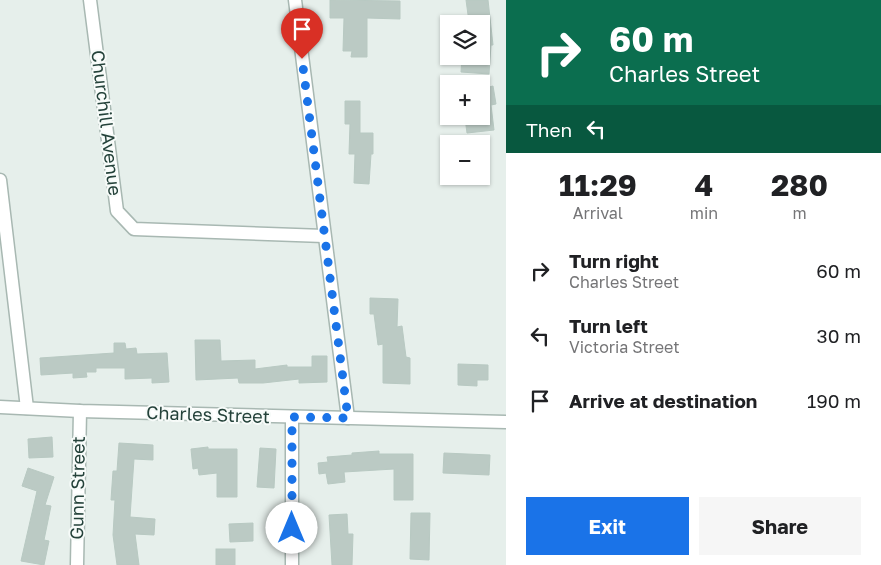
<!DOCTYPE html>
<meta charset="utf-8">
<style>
body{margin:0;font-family:"Golos Text",sans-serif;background:#f6f6f6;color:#202124;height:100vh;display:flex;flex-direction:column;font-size:19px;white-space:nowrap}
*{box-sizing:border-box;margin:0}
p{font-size:16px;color:#757577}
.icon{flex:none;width:28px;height:28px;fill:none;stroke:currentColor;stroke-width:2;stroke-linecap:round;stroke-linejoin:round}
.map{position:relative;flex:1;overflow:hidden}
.sheet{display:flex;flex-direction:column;background:#fff;width:375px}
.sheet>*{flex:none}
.guide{background:#0b6e4f;color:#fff;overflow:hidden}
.tools{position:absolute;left:440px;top:15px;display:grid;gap:10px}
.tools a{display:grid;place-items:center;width:50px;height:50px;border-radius:0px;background:#fff;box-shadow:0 1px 4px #0004;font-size:25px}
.pin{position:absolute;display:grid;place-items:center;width:42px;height:42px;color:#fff;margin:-51px -21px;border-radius:50% 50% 50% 0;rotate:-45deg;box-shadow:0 0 5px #0007}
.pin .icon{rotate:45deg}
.me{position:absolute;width:55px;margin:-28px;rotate:0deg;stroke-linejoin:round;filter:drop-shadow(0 0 4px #0008)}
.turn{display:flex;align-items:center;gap:18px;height:105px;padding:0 20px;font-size:22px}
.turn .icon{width:65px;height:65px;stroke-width:2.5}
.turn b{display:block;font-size:35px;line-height:42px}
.then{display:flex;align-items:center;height:48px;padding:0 20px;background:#0003;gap:10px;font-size:19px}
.eta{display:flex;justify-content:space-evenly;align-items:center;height:85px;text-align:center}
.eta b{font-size:30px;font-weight:700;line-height:35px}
.primary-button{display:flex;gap:10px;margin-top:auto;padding:10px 20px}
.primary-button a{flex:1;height:58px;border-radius:0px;background:#1a73e8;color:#fff;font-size:20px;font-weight:700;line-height:58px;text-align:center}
.primary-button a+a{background:#f6f6f6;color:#202124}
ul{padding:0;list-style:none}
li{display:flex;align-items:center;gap:15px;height:65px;padding:0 20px}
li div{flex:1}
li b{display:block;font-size:19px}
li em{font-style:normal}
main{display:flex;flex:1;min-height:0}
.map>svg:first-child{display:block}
</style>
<main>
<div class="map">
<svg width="506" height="565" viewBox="0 0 506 565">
<rect width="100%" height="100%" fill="#e6efeb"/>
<g fill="#bbcac4" stroke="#b8c9c2">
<path d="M330,0L400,1V19L367,18V57H351L352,51H343L344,18H330Z"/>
<path d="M466,0H488L493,45H491L489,74L461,72L462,56L481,57V21L469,22Z"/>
<path d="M488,79L489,87L493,86L496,104L491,105L494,130L467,133L465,118L481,116V80Z"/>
<path d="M345,101H360V133H373V154H371L369,184L354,183L355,154H349L350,124H345Z"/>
<path d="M370,298L398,299L397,327L402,326L406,357L410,358V384L383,383V344L378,345L374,314H370Z"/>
<path d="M195,340H220L221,361L255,360V369L287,365V367H312V356H327V382L299,383V379L263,383H239L238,378L196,380Z"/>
<path d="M114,343H125L126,349L136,348L137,354L167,353L169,382L152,383V378L125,379V368H96V372H86L87,377L73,378V373L41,375L40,358L114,353Z"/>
<path d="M458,364L488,365V380H477V386L458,385Z"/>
<path d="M52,437L53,457L29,458L28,439Z"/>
<path d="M119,443L153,445V460L134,459L130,517L155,519L154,535L135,534L139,565H117L113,535L115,500H111L113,471H117Z"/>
<path d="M208,447V449H237V497H217V473L199,475L198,468L193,469L191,449Z"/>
<path d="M260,448L276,449L274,488L257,487Z"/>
<path d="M379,451V454H413V500H394V469L344,472L345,482L328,484L326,473L319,474L318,463L328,462L327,457L352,455V453Z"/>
<path d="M444,453L490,455L489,475L443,473Z"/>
<path d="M28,468L54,477L45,505L51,506L44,540L49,541L44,565L21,561L37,491L22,486Z"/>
<path d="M411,513H430L429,560L410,559Z"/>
<path d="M347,514L348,534H353L352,565H332L329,515Z"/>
<path d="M253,523V541L230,542L229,524Z"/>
<rect x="216" y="549" width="19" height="16"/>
</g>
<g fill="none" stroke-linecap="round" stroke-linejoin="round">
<defs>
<g id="street">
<path d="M90,0L117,211L134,229L324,236"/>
<path d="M295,0L348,418"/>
<path d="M0,180L27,408"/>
<path d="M0,407L80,411L506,422"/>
<path d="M292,417V565"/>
<path d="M77,565L80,411"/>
</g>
</defs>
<use href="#street" stroke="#a8b8b2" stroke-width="15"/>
<use href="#street" stroke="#fff" stroke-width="12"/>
</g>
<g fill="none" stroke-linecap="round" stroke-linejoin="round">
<path stroke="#1a73e8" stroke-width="9" stroke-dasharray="0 16.2" d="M292,528V417L348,418L302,59"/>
</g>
<g text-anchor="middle" stroke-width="4" stroke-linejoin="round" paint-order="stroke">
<g font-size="18" fill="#24423a" stroke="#f7fbf9">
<text transform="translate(106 123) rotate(83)" y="6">Churchill Avenue</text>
<text transform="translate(208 415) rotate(2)" y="6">Charles Street</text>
<text transform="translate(78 488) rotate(-89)" y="6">Gunn Street</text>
</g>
</g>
</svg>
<div class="tools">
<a><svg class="icon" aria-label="layers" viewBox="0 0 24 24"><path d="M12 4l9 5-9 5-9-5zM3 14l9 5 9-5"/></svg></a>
<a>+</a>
<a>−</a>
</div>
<div class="pin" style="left:302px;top:59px;background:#d93025"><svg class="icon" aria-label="arrive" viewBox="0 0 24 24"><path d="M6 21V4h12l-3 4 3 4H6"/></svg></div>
<svg class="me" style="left:292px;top:528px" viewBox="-20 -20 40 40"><circle r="19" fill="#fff"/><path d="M0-13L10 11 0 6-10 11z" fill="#1a73e8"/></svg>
</div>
<section class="sheet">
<div class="guide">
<div class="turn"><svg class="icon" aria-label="right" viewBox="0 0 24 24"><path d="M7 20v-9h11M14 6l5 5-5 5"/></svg><div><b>60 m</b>Charles Street</div></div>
<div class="then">Then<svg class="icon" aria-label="left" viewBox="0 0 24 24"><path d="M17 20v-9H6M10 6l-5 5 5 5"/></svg></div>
</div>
<div class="eta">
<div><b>11:29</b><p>Arrival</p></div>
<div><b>4</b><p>min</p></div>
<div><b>280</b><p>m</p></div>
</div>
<ul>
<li><svg class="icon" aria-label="right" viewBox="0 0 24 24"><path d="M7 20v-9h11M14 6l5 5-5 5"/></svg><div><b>Turn right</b><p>Charles Street</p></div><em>60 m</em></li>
<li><svg class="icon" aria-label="left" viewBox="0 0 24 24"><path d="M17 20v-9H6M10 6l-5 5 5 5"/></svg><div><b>Turn left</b><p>Victoria Street</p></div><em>30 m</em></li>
<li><svg class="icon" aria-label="arrive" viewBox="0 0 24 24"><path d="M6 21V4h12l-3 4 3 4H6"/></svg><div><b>Arrive at destination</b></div><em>190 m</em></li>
</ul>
<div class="primary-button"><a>Exit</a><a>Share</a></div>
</section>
</main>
